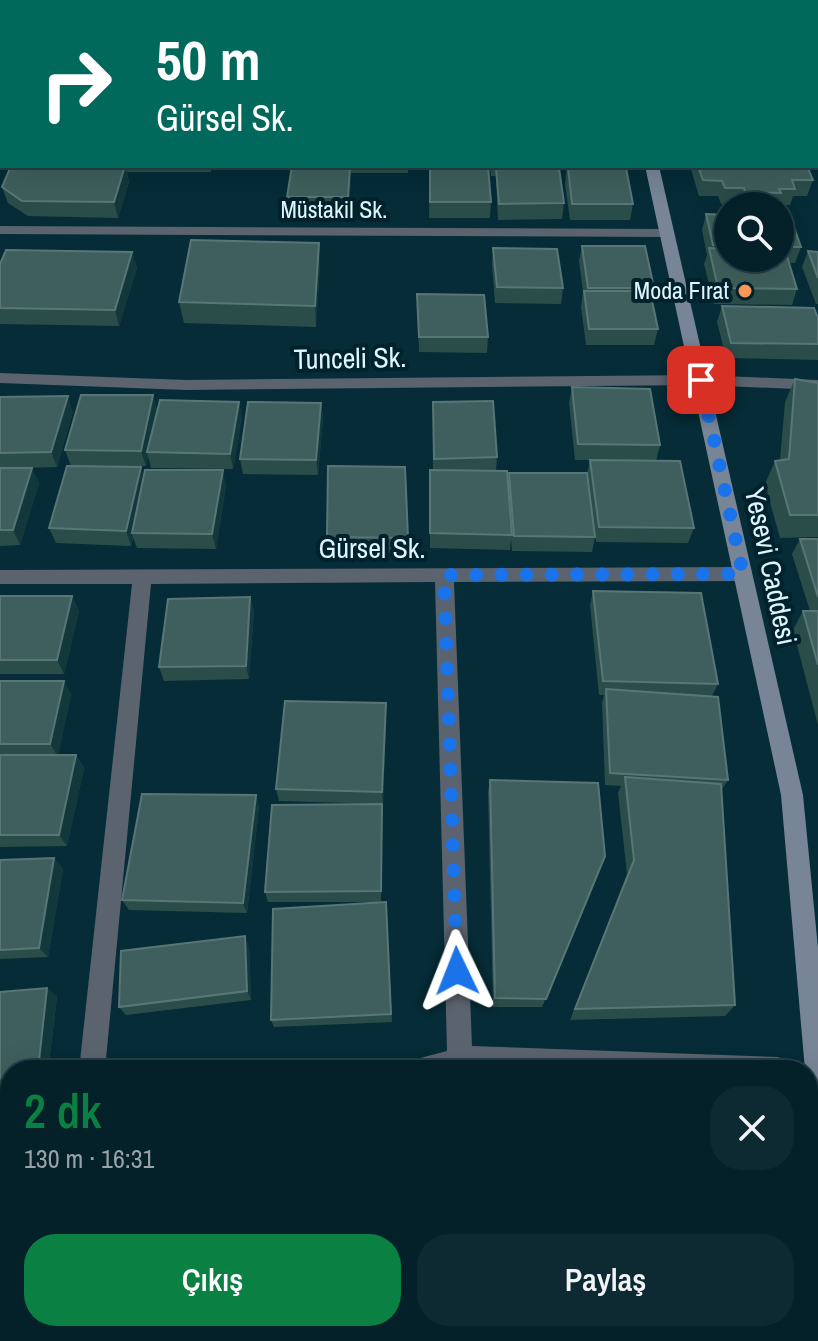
<!DOCTYPE html>
<html lang="tr">
<meta charset="utf-8">
<style>
body{margin:0;font-family:"Archivo Narrow",sans-serif;background:#0d2931;color:#f1f3f6;height:100vh;display:flex;flex-direction:column;font-size:30px;white-space:nowrap}
*{box-sizing:border-box;margin:0}
p{font-size:26px;color:#97a3a8}
.icon{flex:none;width:44px;height:44px;fill:none;stroke:currentColor;stroke-width:2;stroke-linecap:round;stroke-linejoin:round}
.map{position:relative;flex:1;overflow:hidden}
.side{position:absolute;left:0px;top:1060px;width:818px;height:282px;display:flex;flex-direction:column;background:#042129;border-radius:32px 32px 0 0;box-shadow:0 8px 32px #0002,0 0 0 2px #253e46}
.side>*{flex:none}
.banner{position:absolute;left:0px;top:0px;width:818px;height:168px;box-shadow:0 8px 32px #0002,0 0 0 2px #253e46;background:#00695c;color:#fff;overflow:hidden}
.controls{position:absolute;left:714px;top:192px;display:grid;gap:16px}
.controls a{display:grid;place-items:center;width:80px;height:80px;border-radius:50%;background:#042129;box-shadow:0 8px 32px #0002,0 0 0 2px #253e46;font-size:40px}
.pin{position:absolute;display:grid;place-items:center;width:68px;height:68px;color:#fff;margin:-34px;border-radius:16px;box-shadow:0 4px 12px #0006}
.me{position:absolute;width:88px;margin:-44px;rotate:358deg;stroke-linejoin:round;filter:drop-shadow(0 0 6px #0008)}
.turn{display:flex;align-items:center;gap:28px;height:168px;padding:0 24px;font-size:36px}
.turn .icon{width:104px;height:104px;stroke-width:2.5}
.turn b{display:block;font-size:56px;line-height:68px}
.round{display:grid;place-items:center;flex:none;width:84px;height:84px;border-radius:32px;background:#0d2931}
.overview{display:flex;align-items:center;justify-content:space-between;height:136px;padding:0 24px}
h1{font-size:48px;font-weight:600;line-height:60px;color:#0b8043}
.cta{display:flex;gap:16px;margin-top:auto;padding:16px 24px}
.cta a{flex:1;height:92px;border-radius:32px;background:#0b8043;color:#fff;font-size:32px;font-weight:600;line-height:92px;text-align:center}
.cta a+a{background:#0d2931;color:#f1f3f6}
.map>svg:first-child{display:block}
</style>
<div class="map">
<svg width="818" height="1341" viewBox="0 0 818 1341">
<rect width="100%" height="100%" fill="#052c37"/>
<g fill="none" stroke-linecap="round" stroke-linejoin="round">
<g fill="#5b636e" fill-rule="evenodd">
<path d="M777,0H787L788,2H778Z"/>
<path d="M816,71L818,72V83L816,82Z"/>
<path d="M2,128V139L0,140V129Z"/>
<rect x="816" y="135" width="2" height="8"/>
<path d="M0,226L667,229L674,233L667,237L0,234Z"/>
<path d="M0,373L186,380L701,375L818,380V390L701,385L186,390L0,383Z"/>
<path d="M743,567L752,574L743,581L454,582L472,1046L778,1057L787,1061L791,1070H405L409,1061L447,1051L435,582L151,584L105,1070H79L132,584H0V570Z"/>
<path d="M10,1140V1166L0,1168V1142Z"/>
<path d="M74,1332H104L102,1341H72Z"/>
</g>
<g fill="#778597" fill-rule="evenodd">
<rect x="610" y="0" width="10" height="2"/>
<path d="M645,166H659L803,795L818,948V1090L809,1086L808,1070H805L781,795Z"/>
</g>
</g>
<g fill="#2b4d4a">
<path d="M0,31H2V77L0,81Z"/>
<path d="M11,166H212L211,172H127L129,182L118,218L28,216L8,203L2,187Z"/>
<path d="M290,166H408V173H351L349,213H289L287,197L291,172Z"/>
<path d="M430,166L491,202L490,218H429Z"/>
<path d="M490,166H550L564,203L562,219L498,220L496,176H491Z"/>
<path d="M567,166H628L627,172L633,204L630,220H570L565,184Z"/>
<path d="M690,166H807L813,180L807,196H793L790,205L740,206L739,204H721L718,196H699Z"/>
<path d="M706,214L728,215V258H780V216L801,247L795,263H789L797,289L792,305L714,304L704,264L707,255L702,230Z"/>
<path d="M582,246L654,288L652,299L658,329L654,345H586L581,307L583,292L579,261Z"/>
<path d="M493,248L563,288L561,304L495,303L492,264Z"/>
<path d="M808,251L818,252V304H816L802,267Z"/>
<path d="M132,252L137,268L119,326L0,324V264Z"/>
<path d="M320,264L316,327L184,323L179,302Z"/>
<path d="M417,294L488,337L487,353L419,352Z"/>
<path d="M722,306L818,318V360L726,358L717,322Z"/>
<path d="M795,379L818,383V537L780,538L765,484L775,461L780,460L785,402Z"/>
<path d="M572,387L660,445L656,461L694,528L688,543L596,542L595,533V537L592,552L512,551L511,539L510,550L430,548V470L433,471V402L497,457L496,471L508,483L509,473L587,474L590,460L650,461L575,460L569,403Z"/>
<path d="M0,397L73,412L57,467L21,468L39,483L20,545L0,546Z"/>
<path d="M239,402L242,418L233,469L151,468L148,456L146,466H71L65,450L157,410Z"/>
<path d="M321,403L323,418L318,475L243,474L240,459Z"/>
<path d="M144,477L226,486L216,549L137,548L133,537L131,546L56,543L49,528Z"/>
<path d="M327,537L408,538V553L328,552Z"/>
<path d="M800,539H818V725L793,630L803,611H810L792,554Z"/>
<path d="M593,591L718,684L712,696L728,780L721,791L735,1005L725,1016L570,1020L627,874L618,793L621,786L605,785L602,703L604,695H599L590,605Z"/>
<path d="M0,596H72L79,611L64,674H0Z"/>
<path d="M250,597L254,611L249,679L164,681L159,667Z"/>
<path d="M0,681H64L71,695L58,755H76L84,768L67,846L0,847Z"/>
<path d="M386,716L383,804L279,801L276,789Z"/>
<path d="M490,780L605,856L542,1007H493L488,792Z"/>
<path d="M256,795L259,807L247,913L129,910L122,900Z"/>
<path d="M382,816L381,902H268L265,892Z"/>
<path d="M54,858L63,869L48,957L0,959V860Z"/>
<path d="M386,902L392,1022L274,1027L271,1020Z"/>
<path d="M249,946L251,1000L126,1015L119,1007Z"/>
<path d="M47,988L57,997L48,1070H10V1112L0,1113V992Z"/>
<path d="M542,1332H808L818,1341H542Z"/>
</g>
<g fill="#13383b">
<path d="M125,166L129,182L118,218L114,202Z"/>
<path d="M350,166L351,178L349,213L348,197Z"/>
<path d="M319,243L320,264L316,327L315,306Z"/>
<path d="M132,252L137,268L119,326L115,310Z"/>
<path d="M153,395L158,411L147,452L148,456L146,466L141,451Z"/>
<path d="M68,396L73,412L57,467L51,452Z"/>
<path d="M239,402L242,418L233,469L230,454Z"/>
<path d="M321,403L323,418L318,475L316,460Z"/>
<path d="M141,467L145,483L132,533L133,537L131,546L126,531Z"/>
<path d="M32,468L39,483L20,545L13,530Z"/>
<path d="M223,470L226,486L216,549L212,534Z"/>
<path d="M72,596L79,611L64,674L57,660Z"/>
<path d="M250,597L254,611L249,679L246,666Z"/>
<path d="M64,681L71,695L58,757L50,744Z"/>
<path d="M386,703V716L383,804L382,792Z"/>
<path d="M76,755L84,768L67,846L59,835Z"/>
<path d="M256,795L259,807L247,913L243,903Z"/>
<path d="M54,858L63,869L48,957L39,948Z"/>
<path d="M245,936L249,946L251,1000L247,991Z"/>
<path d="M47,988L57,997L48,1070H38Z"/>
<path d="M10,1283V1332H17L16,1341H4Z"/>
</g>
<g fill="#3e5f5d" stroke="#587676" stroke-width="2">
<path d="M0,0H34L33,2H2V14H0Z"/>
<path d="M83,0H140V2H82Z"/>
<path d="M199,0H247V2H198Z"/>
<rect x="268" y="0" width="44" height="2"/>
<rect x="382" y="0" width="48" height="2"/>
<path d="M482,0H530L531,2H482Z"/>
<path d="M549,0H597L598,2H549Z"/>
<path d="M662,0H720V2H663Z"/>
<path d="M726,0H774L775,2H727Z"/>
<rect x="0" y="31" width="2" height="26"/>
<path d="M11,166H125L114,202L22,201L2,187Z"/>
<path d="M292,166H350L348,197H287Z"/>
<path d="M430,166H488L491,202H430Z"/>
<path d="M698,166H807L813,180H792L795,189H779L781,193L745,192L744,188H725L722,181L703,180Z"/>
<path d="M496,168H559L564,203L499,204Z"/>
<path d="M568,168H626L633,204H572Z"/>
<path d="M706,214L728,215V246L713,245Z"/>
<path d="M780,216H790L801,247H780Z"/>
<path d="M191,240L319,243L315,306L179,302Z"/>
<path d="M582,246H645L654,288H588Z"/>
<path d="M493,248L557,249L563,288L497,287Z"/>
<path d="M709,248L728,249V258H780V250H785L797,289L718,288Z"/>
<path d="M6,250L132,252L115,310L0,308V264Z"/>
<path d="M808,251L818,252V278Z"/>
<path d="M584,291H650L658,329H589Z"/>
<path d="M417,294L484,295L488,337H419Z"/>
<path d="M722,306L814,308L818,318V344L731,343Z"/>
<path d="M795,379L818,383V515H790L775,461L789,459Z"/>
<path d="M572,387L650,389L660,445L578,444Z"/>
<path d="M81,395H153L141,451L65,450Z"/>
<path d="M68,396L51,452L0,453V397Z"/>
<path d="M160,400L239,402L230,454L147,452Z"/>
<path d="M493,401L497,457L434,459L433,402Z"/>
<path d="M248,402L321,403L316,460L240,459Z"/>
<path d="M590,460L680,461L694,528L599,527Z"/>
<path d="M67,466L141,467L126,531L49,528Z"/>
<path d="M328,466L405,467L408,538L327,537Z"/>
<path d="M0,468H32L13,530H0Z"/>
<path d="M145,470H223L212,534L132,533Z"/>
<path d="M430,470L507,471L512,535L430,533Z"/>
<path d="M509,473H587L595,537L514,536Z"/>
<path d="M800,539H818V597Z"/>
<path d="M593,591L701,593L718,684L603,681Z"/>
<path d="M0,596H72L57,660H0Z"/>
<path d="M250,597L246,666L159,667L168,599Z"/>
<path d="M803,611H818V665Z"/>
<path d="M0,681H64L50,744H0Z"/>
<path d="M606,689L718,697L728,780L610,773Z"/>
<path d="M285,701L386,703L382,792L276,789Z"/>
<path d="M0,755H76L59,835H0Z"/>
<path d="M625,777L721,784L735,1005L575,1009L634,860Z"/>
<path d="M490,780L598,783L605,856L546,999L495,998Z"/>
<path d="M142,794L256,795L243,903L122,900Z"/>
<path d="M382,804L381,891L265,892L272,805Z"/>
<path d="M54,858L39,948L0,950V860Z"/>
<path d="M386,902L391,1014L271,1020L273,909Z"/>
<path d="M245,936L247,991L119,1007L121,951Z"/>
<path d="M47,988L38,1070H10V1105L0,1106V992Z"/>
<path d="M808,1175L818,1260V1341H548V1332H808Z"/>
<path d="M10,1210V1283L4,1341H0V1211Z"/>
<path d="M290,1332H461L459,1341H288Z"/>
</g>
<g fill="none" stroke-linecap="round" stroke-linejoin="round">
<path stroke="#1a73e8" stroke-width="14" stroke-dasharray="0 25.2" d="M457,971L444,575L743,574L701,380"/>
</g>
<circle fill="#ff9b5a" stroke="#00222c" stroke-width="3" cx="745" cy="291" r="8"/>
<g text-anchor="middle" stroke-width="8" stroke-linejoin="round" paint-order="stroke">
<g font-size="24" fill="#e1f5fc" stroke="#00222c">
<text x="334" y="218">Müstakil Sk.</text>
</g>
<g font-size="24" fill="#e1f5fc" stroke="#00222c" text-anchor="end">
<text x="729" y="299">Moda Fırat</text>
</g>
<g font-size="28" fill="#e1f5fc" stroke="#00222c">
<text transform="translate(350 358) rotate(-1)" y="10">Tunceli Sk.</text>
<text x="372" y="558">Gürsel Sk.</text>
<text transform="translate(771 566) rotate(78)" y="10">Yesevi Caddesi</text>
</g>
</g>
</svg>
<div class="controls">
<a><svg class="icon" aria-label="search" viewBox="0 0 24 24"><circle cx="10" cy="10" r="6"/><path d="M15 15l6 6"/></svg></a>
</div>
<div class="pin" style="left:701px;top:380px;background:#d93025"><svg class="icon" aria-label="arrive" viewBox="0 0 24 24"><path d="M6 21V4h12l-3 4 3 4H6"/></svg></div>
<svg class="me" style="left:457px;top:971px" viewBox="-20 -20 40 40"><path d="M0-17L14 15 0 8-14 15z" fill="#1a73e8" stroke="#fff" stroke-width="4"/></svg>
<div class="banner">
<div class="turn"><svg class="icon" aria-label="right" viewBox="0 0 24 24"><path d="M7 20v-9h11M14 6l5 5-5 5"/></svg><div><b>50 m</b>Gürsel Sk.</div></div>
</div>
<section class="side">
<div class="overview"><div><h1>2 dk</h1><p>130 m · 16:31</p></div><a class="round"><svg class="icon" aria-label="close" viewBox="0 0 24 24"><path d="M6 6l12 12M18 6L6 18"/></svg></a></div>
<div class="cta"><a>Çıkış</a><a>Paylaş</a></div>
</section>
</div>
